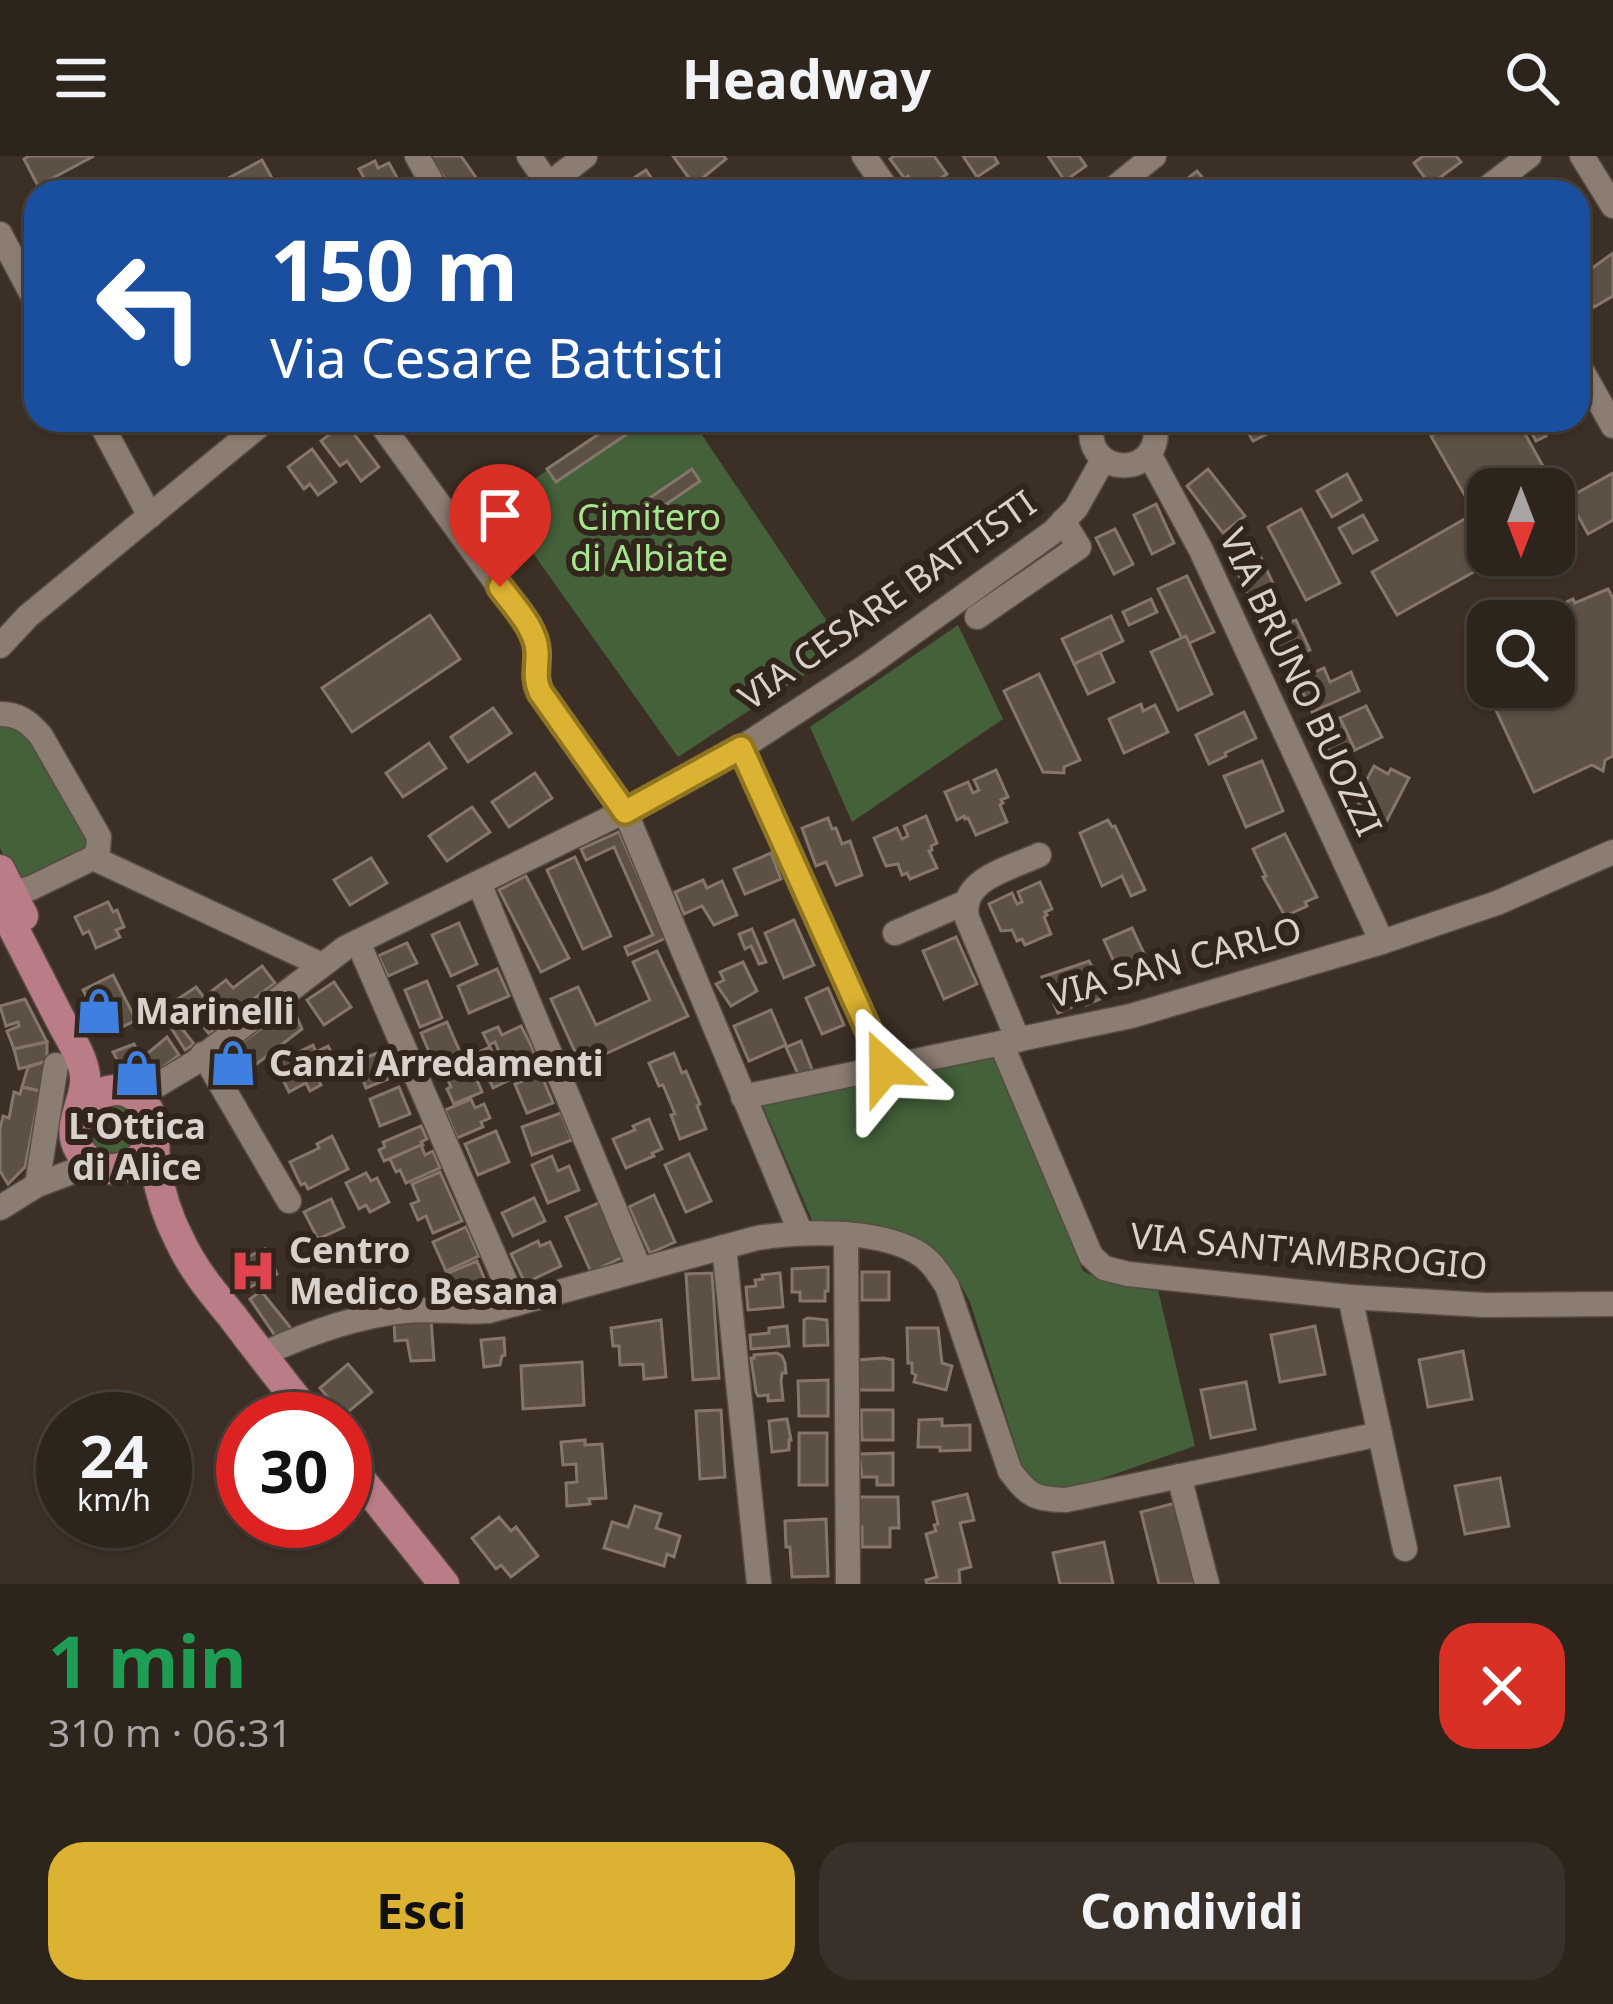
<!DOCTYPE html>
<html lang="it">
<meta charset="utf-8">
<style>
body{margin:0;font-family:"Noto Sans",sans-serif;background:#393029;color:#f1f3f6;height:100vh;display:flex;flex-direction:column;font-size:45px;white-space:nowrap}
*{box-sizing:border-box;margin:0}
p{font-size:39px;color:#a7a4a3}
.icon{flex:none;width:66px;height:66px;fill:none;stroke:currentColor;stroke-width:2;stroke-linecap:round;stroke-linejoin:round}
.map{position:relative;height:1428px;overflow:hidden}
.panel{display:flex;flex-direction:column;background:#2d241c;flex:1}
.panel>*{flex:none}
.banner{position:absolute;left:24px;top:24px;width:1566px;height:252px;border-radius:36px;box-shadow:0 3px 9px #0004,0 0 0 3px #48413b;background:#1a4fa0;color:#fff;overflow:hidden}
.needle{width:78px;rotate:180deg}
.fabs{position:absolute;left:1467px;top:312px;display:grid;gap:24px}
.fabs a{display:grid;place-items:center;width:108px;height:108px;border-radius:24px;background:#2d241c;box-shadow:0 3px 9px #0004,0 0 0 3px #48413b;font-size:60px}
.speed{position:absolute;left:36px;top:1236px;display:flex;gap:24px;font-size:60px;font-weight:700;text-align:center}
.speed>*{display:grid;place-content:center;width:156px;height:156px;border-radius:50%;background:#2d241c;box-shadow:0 3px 9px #0004,0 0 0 3px #48413b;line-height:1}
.speed small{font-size:30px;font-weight:400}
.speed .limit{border:18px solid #d22;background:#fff;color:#111}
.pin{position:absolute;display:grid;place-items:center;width:102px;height:102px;color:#fff;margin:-123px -51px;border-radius:50% 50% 50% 0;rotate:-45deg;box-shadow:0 0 12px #0007}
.pin .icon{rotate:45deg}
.me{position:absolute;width:132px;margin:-66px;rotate:336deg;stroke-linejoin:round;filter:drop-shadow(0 0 9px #0008)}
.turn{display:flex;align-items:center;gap:42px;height:252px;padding:0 48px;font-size:54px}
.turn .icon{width:156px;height:156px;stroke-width:2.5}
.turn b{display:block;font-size:84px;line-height:102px}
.round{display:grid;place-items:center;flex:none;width:126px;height:126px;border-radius:36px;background:#393029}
.summary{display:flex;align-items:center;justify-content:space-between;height:204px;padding:0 48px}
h1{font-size:72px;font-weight:700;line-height:90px;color:#1e9e55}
.cta{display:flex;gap:24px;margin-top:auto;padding:24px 48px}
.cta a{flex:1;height:138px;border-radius:36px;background:#dcb233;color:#111;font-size:48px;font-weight:700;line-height:138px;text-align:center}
.cta a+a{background:#393029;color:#f1f3f6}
header{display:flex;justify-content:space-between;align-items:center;height:156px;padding:0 48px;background:#2d241c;font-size:54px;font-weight:700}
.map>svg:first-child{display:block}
</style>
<header><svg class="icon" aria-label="menu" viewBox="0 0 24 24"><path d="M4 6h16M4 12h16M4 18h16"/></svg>Headway<svg class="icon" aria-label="search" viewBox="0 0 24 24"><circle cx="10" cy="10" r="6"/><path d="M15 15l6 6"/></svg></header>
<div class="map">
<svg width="1613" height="1428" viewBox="0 0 1613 1428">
<rect width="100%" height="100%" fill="#3c3026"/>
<g fill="#44613a">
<path d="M621,264H692L845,492L678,601L498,348Z"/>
<path d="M958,469L1003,563L852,666L810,571Z"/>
<path d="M0,565L22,576L36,594L90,682L86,695L28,723L15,722L0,692Z"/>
<path d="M993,900L1083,1115L1099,1123L1158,1134L1195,1290L1052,1340L1027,1326L970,1146L958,1123L941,1102L855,1071L812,1064L762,948Z"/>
<path d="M110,944L139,957L143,983L113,1004L88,989L86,963Z"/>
</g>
<g fill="#5d5045" stroke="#85766b" stroke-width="3">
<path d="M29,0H94L38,30L24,3Z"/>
<path d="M429,0H461L486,36H454Z"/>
<path d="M673,0H724L726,3L694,29Z"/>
<path d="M894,0H934L947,18L920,36L908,20L905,23L890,3Z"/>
<path d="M963,0H994L998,7L977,21Z"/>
<path d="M1048,0H1079L1086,10L1065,25Z"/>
<path d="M1423,0H1456L1461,6L1430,29L1414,7Z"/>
<path d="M262,4L278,33L274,36H224L219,27Z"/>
<path d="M375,5L378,12L389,7L400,27L396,29L400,36H372L359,13Z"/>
<path d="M646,14L661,36H612Z"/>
<path d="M1197,15L1214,36H1170Z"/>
<path d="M1613,97V140L1594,151L1590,146L1578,153V117L1582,115L1584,118Z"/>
<path d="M1241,264H1269L1275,274L1253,285Z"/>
<path d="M1459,264H1523L1525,267L1520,269L1558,337L1554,339V333H1488V399H1504L1397,459L1372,416L1475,357L1431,280Z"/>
<path d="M1529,264H1565L1543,277L1546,280L1536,285L1526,266Z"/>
<path d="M618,265L627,278L556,326L547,313Z"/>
<path d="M345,266L379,311L361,325L347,305L340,310L321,285Z"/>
<path d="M312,293L336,326L318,339L310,328L304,333L288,311Z"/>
<path d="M692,313L700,325L643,364L635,352Z"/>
<path d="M1208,313L1245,360L1223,377L1187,330Z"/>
<path d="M1613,317V364L1588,378L1568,342Z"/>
<path d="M1347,318L1361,344L1332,361L1317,335Z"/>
<path d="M1156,348L1174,387L1152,398L1134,359Z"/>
<path d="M1301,353L1340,427L1306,444L1268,371Z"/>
<path d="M1363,359L1377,384L1353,397L1339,372Z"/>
<path d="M1115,373L1133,408L1114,418L1096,382Z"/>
<path d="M1257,393L1277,436L1252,447L1232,405Z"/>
<path d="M1187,420L1214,476L1185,489L1158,433Z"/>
<path d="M1608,433L1613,442V600L1605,604L1603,615L1592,609L1534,636L1467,492L1488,482V531H1554V465H1525L1573,443L1575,447Z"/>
<path d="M1151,443L1157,456L1129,469L1123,456Z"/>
<path d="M1285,455L1290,466L1296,464L1310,494L1280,507L1273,491L1277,490L1274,484L1271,485L1263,467Z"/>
<path d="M430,459L460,503L352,576L322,532Z"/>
<path d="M1111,460L1123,485L1074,508L1062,483Z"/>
<path d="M1186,480L1212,538L1178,554L1151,496Z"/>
<path d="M1100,496L1114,526L1088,538L1074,508Z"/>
<path d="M1324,512L1330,526L1351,516L1359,535L1312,556L1297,524Z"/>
<path d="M1039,518L1080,604L1064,611V617L1043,616L1004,535Z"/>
<path d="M1141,548L1143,555L1155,549L1168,576L1124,597L1109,563Z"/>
<path d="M1366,550L1382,581L1355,594L1340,562Z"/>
<path d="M493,552L511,577L468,606L451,581Z"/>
<path d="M1244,556L1256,582L1225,597L1226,600L1209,608L1196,579Z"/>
<path d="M1340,562L1355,594L1334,604L1319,572Z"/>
<path d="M429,587L446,612L403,641L386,617Z"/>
<path d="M1262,605L1283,655L1246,671L1224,620Z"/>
<path d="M1374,610L1388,618L1391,613L1409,622L1386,666L1365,658L1367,654L1358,649L1368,629L1365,627Z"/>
<path d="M996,614L1008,641L1001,644L1003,647L1000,649L1007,666L976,679L968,662L965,663L964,660L957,664L945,636L968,626L973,637L979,634L974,624Z"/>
<path d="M535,617L552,642L509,671L492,646Z"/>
<path d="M472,651L490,676L447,705L429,680Z"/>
<path d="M926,660L937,687L931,690L932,694L929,695L937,712L910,723L907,717L902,719L898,708L886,710L874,682L897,672L902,683L908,680L904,670Z"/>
<path d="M828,662L832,673L836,672L842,688L850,685L862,719L836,729L826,706L816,710L802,672Z"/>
<path d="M1108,664L1112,671L1115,670L1145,734L1131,740L1122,720L1102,730L1080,677Z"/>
<path d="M619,676L666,782L628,799L625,791L653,779L614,691L586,704L581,693Z"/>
<path d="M1285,678L1317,741L1305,746L1307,750L1285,760L1263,721L1266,720L1253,693Z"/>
<path d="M771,697L781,723L745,738L734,713Z"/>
<path d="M575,701L611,780L583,793L547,714Z"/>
<path d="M371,702L387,727L350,749L334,724Z"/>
<path d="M526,720L569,802L541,816L499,734Z"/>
<path d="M703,724L707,732L722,725L737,759L714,769L702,750L684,758L675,736Z"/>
<path d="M1040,726L1052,753L1045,756L1047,759L1044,761L1051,778L1025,789L1022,783L1017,785L1012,774L1001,775L989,748L1012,737L1017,748L1022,746L1018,736Z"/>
<path d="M108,746L113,756L117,754L124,771L116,774L120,781L96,792L89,775L83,778L75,761Z"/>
<path d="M794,764L814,809L784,822L765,777Z"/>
<path d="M459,767L477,808L451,820L432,779Z"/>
<path d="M1132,772L1148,806L1120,819L1104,784Z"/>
<path d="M752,773L766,806L759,808L751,790L745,793L739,778Z"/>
<path d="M956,781L977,828L944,843L923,795Z"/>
<path d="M407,787L417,807L388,820L378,800Z"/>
<path d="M657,795L688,860L581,909L551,843L578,831L596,869L650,844L633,806Z"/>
<path d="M1089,805L1107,840L1086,849L1082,840L1071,844L1074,850L1058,857L1042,821Z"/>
<path d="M743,806L757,835L731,850L716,828L724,824L720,816Z"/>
<path d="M262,810L275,827L223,866L204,841L226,824L233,832Z"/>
<path d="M497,813L509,840L469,857L458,830Z"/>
<path d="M113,819L136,864L106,879L83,834Z"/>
<path d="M427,825L442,862L420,871L405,834Z"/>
<path d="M334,826L351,851L324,869L307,844Z"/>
<path d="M196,831L223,866L209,878L194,857L183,861L175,845Z"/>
<path d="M828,832L844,869L822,878L806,842Z"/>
<path d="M25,843L47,886L14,893L7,875L19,870L18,866L6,870L0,850Z"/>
<path d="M175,845L187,872L183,874L194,888L185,894L160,854Z"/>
<path d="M292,850L302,873L237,923L222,901Z"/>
<path d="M771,854L786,889L749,905L734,870Z"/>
<path d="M447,866L460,896L434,907L421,877Z"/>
<path d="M521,870L535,897L505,910L495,886L489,889L483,877L498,871L502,879Z"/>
<path d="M167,881L179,899L146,924L126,920L113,896L134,888L141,903Z"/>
<path d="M801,885L813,916L798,918L786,891Z"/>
<path d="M47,886V905L19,913L14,893Z"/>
<path d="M313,889L316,896L328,890L339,911L317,922L321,929L310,935L306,927L289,936L275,908Z"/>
<path d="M490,891L507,925L493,932L477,897Z"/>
<path d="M383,895L393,921L366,932L356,905Z"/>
<path d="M674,897L682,917L686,915L700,948L697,950L706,973L680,983L671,959L675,958L663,929L659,930L649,907Z"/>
<path d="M47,905L40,935L22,931L28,911Z"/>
<path d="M469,905L482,936L454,948L447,933L451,931L444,915Z"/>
<path d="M541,918L553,947L527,957L515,928Z"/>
<path d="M22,931L40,935L25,1011L8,1028L0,1015V973L3,960L9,962L14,936L20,938Z"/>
<path d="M399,931L410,958L380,970L370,943Z"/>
<path d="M471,943L475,952L484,948L490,962L481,966L483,971L457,982L445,954Z"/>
<path d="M561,957L572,984L532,999L522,971Z"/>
<path d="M649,963L662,993L652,997L654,1000L626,1012L613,983L635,974L633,970Z"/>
<path d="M421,970L427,983L421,986L423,989L384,1005L379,994L385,991L383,986Z"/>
<path d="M496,975L509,1006L478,1019L465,988Z"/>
<path d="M332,980L348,1013L308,1033L305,1027L301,1029L290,1006L319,992L317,988Z"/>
<path d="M421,989L425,999L433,995L440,1012L406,1027L400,1014L396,1016L390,1003Z"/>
<path d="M689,998L711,1045L686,1056L665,1009Z"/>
<path d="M552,1000L558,1015L569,1010L579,1034L548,1047L532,1009Z"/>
<path d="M440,1016L462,1065L433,1077L426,1060L418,1064L411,1048L419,1045L412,1028Z"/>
<path d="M366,1017L371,1025L377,1022L389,1046L370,1056L366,1049L359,1053L346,1027Z"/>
<path d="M654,1039L675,1086L650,1097L629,1051Z"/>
<path d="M534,1042L545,1065L513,1080L502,1057Z"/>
<path d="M331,1043L344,1071L318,1083L304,1056Z"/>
<path d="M601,1046L625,1100L591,1116L566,1061Z"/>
<path d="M466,1071L479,1100L446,1115L433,1086Z"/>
<path d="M538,1085L540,1090L550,1086L561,1110L525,1127L511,1098Z"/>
<path d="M265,1093L277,1118L244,1134L232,1108Z"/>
<path d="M477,1105L487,1129L484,1130L486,1137L462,1147L459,1139L455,1141L446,1118Z"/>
<path d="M828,1111V1135H825V1145H800V1136H792V1113Z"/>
<rect x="862" y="1116" width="27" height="28"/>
<path d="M712,1117L719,1222L693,1224L686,1118Z"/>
<path d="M780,1117L783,1151L748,1154L746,1131L756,1130L755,1124L763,1123L762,1119Z"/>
<path d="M261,1135L294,1176L276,1181L250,1143Z"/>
<path d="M808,1162L827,1164L828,1189L804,1190V1164Z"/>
<path d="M431,1163L434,1204L411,1205L407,1184L395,1185L394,1166Z"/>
<path d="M661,1164L666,1221L644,1223L643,1208L620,1209L619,1190H613L611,1172Z"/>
<path d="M787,1170L789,1190L751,1193L750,1179L769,1177V1172Z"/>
<path d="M1315,1170L1325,1218L1280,1226L1271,1179Z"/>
<path d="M907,1172H938L942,1207L952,1210L946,1234L914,1226L916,1219L912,1217V1207H908Z"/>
<path d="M504,1182L505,1199L502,1200L500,1209L484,1211L481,1184Z"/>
<path d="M1463,1195L1472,1243L1428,1251L1419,1204Z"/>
<path d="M777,1197L782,1200L785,1207L786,1217H782L781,1225L783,1244L768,1245V1239L758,1240L756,1236L751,1202H754V1199Z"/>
<path d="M883,1202L893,1204V1234H859L857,1232L858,1204Z"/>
<path d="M582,1206L584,1249L523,1253L521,1210Z"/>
<path d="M348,1208L372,1236L343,1260L320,1232Z"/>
<path d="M828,1224V1260H799L798,1225Z"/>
<path d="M1246,1226L1255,1273L1211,1282L1201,1234Z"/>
<path d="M721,1254L725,1321L700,1323L696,1255Z"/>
<path d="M861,1254H893V1284H862Z"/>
<path d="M787,1263L791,1284H789V1294L772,1296L769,1265Z"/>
<path d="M942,1263V1270L970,1269V1294L940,1295V1291H918L919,1264Z"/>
<rect x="799" y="1277" width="28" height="52"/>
<path d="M585,1284V1289L602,1288L606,1342L589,1343L590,1348L567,1350L566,1327L577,1326L576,1308L563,1309L561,1286Z"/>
<path d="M893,1297V1329H877V1321H862L859,1298Z"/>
<path d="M1500,1322L1509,1370L1465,1378L1455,1330Z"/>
<path d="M967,1338L974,1364L960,1367L971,1411L959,1414L960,1428H927L926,1424L937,1421L926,1378L936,1375L934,1369L938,1368L933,1346Z"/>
<path d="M857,1341H898L899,1372H890V1391H862V1371H858Z"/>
<path d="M1175,1347L1196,1428H1159L1141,1356Z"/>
<path d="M635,1350L661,1358L656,1372L680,1380L674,1401L667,1398L664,1410L604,1392L612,1366L628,1371Z"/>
<path d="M499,1361L511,1375L516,1371L538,1400L511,1421L501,1409L496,1413L472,1382Z"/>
<path d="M826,1363L828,1420L792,1421L790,1391H786L785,1365Z"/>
<path d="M1104,1386L1113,1428H1060L1053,1397Z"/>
</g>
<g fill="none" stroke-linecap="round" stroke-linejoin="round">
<defs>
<g id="minor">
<path d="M417,0L437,36"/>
<path d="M529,0L549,29"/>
<path d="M864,0L889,36"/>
<path d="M1582,0L1613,50"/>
<path d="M539,36L585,0"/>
<path d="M1109,36L1154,0"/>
<path d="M1482,36L1529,0"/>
<path d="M0,78L36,146"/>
<path d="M1578,208L1613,270"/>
<path d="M99,264L150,360"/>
<path d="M378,264L524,465C530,474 536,483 537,494C538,510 533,520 540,536L625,655L800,1075"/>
<path d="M1093,264C1078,324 1169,325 1154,264"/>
<path d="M1149,298L1201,394L1382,786"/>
<path d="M977,461L1079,391L1063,365"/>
<path d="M0,490L28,460L266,264"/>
<path d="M0,558C19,558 29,566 41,580L99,681L98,694L93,702L31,732L21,735L8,730"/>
<path d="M741,592L885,911"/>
<path d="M93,702L322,809"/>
<path d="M479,727L640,1114"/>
<path d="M895,777L964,747"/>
<path d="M358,786L515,1148"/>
<path d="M1018,884L967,762C959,723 1009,713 1039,699"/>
<path d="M1001,887L1091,1100L1104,1112L1128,1118L1350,1141L1484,1149L1613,1148"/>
<path d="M203,898L289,1045"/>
<path d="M743,941L1131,860L1382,786L1497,747L1613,696"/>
<path d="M136,942L194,907L345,792L625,655L741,592L868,509L1053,376L1076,352L1103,304"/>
<path d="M37,1029L56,909"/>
<path d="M0,1052L37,1029L93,1008"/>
<path d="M846,1078L848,1428"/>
<path d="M724,1091L759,1428"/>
<path d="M1350,1141L1405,1393"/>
<path d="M261,1199C306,1178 355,1160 405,1155C433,1152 460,1157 489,1155L757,1082C802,1075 874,1073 915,1095C930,1103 938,1116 947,1130L1010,1315C1029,1340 1034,1343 1066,1344L1380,1278"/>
<path d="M1179,1320L1207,1428"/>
</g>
<g id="major">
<path d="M0,714L23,760"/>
<path d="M0,746C20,785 40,824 60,863C68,879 80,896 84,914C91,942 63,968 80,995C100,1026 141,1014 153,983"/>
<path d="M80,951C101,933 125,925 145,949C158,966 152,992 156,1013C160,1036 168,1062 179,1083C192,1112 212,1136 232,1160C258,1195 285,1229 312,1263"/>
<path d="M345,1304L444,1428"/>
</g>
</defs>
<use href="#minor" stroke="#564c44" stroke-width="27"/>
<use href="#major" stroke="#564c44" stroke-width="33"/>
<use href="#minor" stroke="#8c7d72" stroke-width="24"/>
<use href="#major" stroke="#ba7c86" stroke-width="30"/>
</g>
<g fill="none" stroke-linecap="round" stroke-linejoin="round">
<defs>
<path id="route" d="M500,431C513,449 536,472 537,495C538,511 533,520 540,536L625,656L741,592L885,911"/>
</defs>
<use href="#route" stroke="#8f7421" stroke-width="30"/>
<use href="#route" stroke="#dcb233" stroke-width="21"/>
</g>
<defs>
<symbol id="shop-bare" viewBox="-9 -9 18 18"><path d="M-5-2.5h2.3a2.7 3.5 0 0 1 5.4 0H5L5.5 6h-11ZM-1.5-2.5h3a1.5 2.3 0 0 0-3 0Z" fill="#3f7fe0" stroke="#32261c" stroke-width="2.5" paint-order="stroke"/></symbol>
<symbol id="hospital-bare" viewBox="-9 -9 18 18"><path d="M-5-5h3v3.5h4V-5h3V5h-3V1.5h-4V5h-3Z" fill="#e0444e" stroke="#32261c" stroke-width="2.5" paint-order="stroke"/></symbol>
</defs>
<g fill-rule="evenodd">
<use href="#shop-bare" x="66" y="822" width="66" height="66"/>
<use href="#shop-bare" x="200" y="874" width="66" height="66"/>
<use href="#shop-bare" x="104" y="884" width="66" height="66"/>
<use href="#hospital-bare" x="220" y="1082" width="66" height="66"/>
</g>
<g text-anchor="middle" stroke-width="12" stroke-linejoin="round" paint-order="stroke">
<g font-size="36" fill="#a5e68e" stroke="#32261c">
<text x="649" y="374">Cimitero<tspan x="649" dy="41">di Albiate</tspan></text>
</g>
<g font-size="36" fill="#d9d1cb" stroke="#32261c">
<text transform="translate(887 444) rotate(-35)" y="13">VIA CESARE BATTISTI</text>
<text transform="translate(1301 526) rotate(65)" y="13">VIA BRUNO BUOZZI</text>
<text transform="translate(1175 806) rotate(-15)" y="13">VIA SAN CARLO</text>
<text transform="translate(1309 1095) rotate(5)" y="13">VIA SANT'AMBROGIO</text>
</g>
<g font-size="36" font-weight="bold" fill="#d9d1cb" stroke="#32261c" text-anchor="start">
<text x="135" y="868">Marinelli</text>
<text x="269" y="920">Canzi Arredamenti</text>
<text x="137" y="983" text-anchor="middle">L'Ottica<tspan x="137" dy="41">di Alice</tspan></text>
<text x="289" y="1107">Centro<tspan x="289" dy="41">Medico Besana</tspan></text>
</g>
</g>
</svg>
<div class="fabs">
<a><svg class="needle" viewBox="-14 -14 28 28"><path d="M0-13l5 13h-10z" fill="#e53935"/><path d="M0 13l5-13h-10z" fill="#a7a4a3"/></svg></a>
<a><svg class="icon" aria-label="search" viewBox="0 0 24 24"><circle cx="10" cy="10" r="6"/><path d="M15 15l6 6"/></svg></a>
</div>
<div class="speed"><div>24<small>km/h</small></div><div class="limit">30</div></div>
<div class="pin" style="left:500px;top:431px;background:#d93025"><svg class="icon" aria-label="arrive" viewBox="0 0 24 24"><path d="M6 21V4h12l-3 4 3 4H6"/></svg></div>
<svg class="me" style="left:885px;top:911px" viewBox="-20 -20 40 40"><path d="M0-17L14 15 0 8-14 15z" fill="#dcb233" stroke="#fff" stroke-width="4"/></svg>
<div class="banner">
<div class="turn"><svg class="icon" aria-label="left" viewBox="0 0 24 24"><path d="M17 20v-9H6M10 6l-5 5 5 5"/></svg><div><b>150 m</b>Via Cesare Battisti</div></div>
</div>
</div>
<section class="panel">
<div class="summary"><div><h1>1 min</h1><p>310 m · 06:31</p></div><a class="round" style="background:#d93025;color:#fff"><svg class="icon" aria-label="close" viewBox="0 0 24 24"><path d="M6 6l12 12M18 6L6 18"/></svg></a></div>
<div class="cta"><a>Esci</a><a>Condividi</a></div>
</section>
